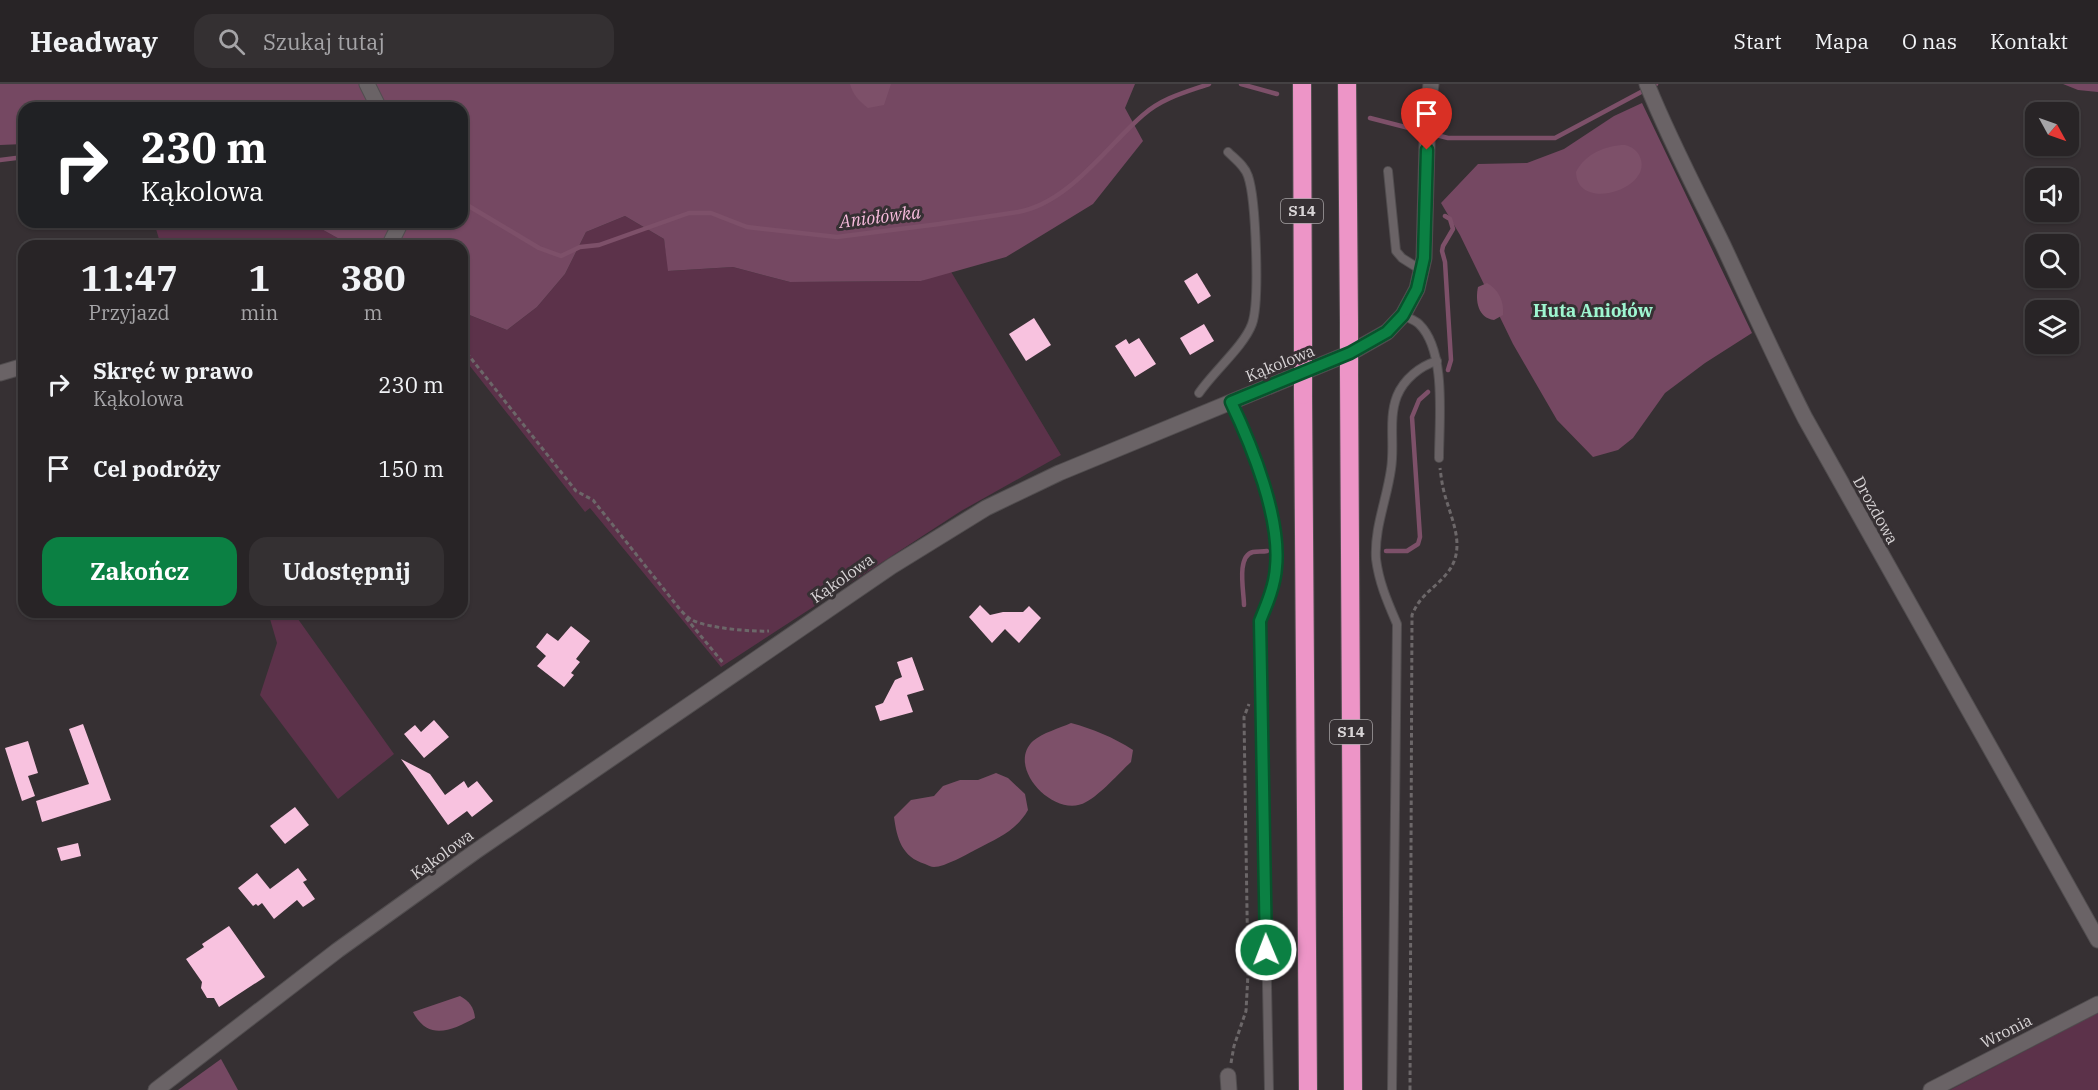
<!DOCTYPE html>
<html lang="pl">
<meta charset="utf-8">
<style>
body{margin:0;font-family:"IBM Plex Serif",serif;background:#343032;color:#f1f3f6;height:100vh;display:flex;flex-direction:column;font-size:22px;white-space:nowrap}
*{box-sizing:border-box;margin:0}
p{font-size:20px;color:#a5a4a7}
.icon{flex:none;width:33px;height:33px;fill:none;stroke:currentColor;stroke-width:2;stroke-linecap:round;stroke-linejoin:round}
.map{position:relative;flex:1;overflow:hidden}
.drawer{position:absolute;left:18px;top:156px;width:450px;height:378px;display:flex;flex-direction:column;background:#282426;border-radius:18px;box-shadow:0 2px 4px #0004,0 0 0 2px #444143}
.drawer>*{flex:none}
.hud{position:absolute;left:18px;top:18px;width:450px;height:126px;border-radius:18px;box-shadow:0 2px 4px #0004,0 0 0 2px #444143;background:#202124;color:#fff;overflow:hidden}
.needle{width:39px;rotate:130deg}
.tools{position:absolute;left:2025px;top:18px;display:grid;gap:12px}
.tools a{display:grid;place-items:center;width:54px;height:54px;border-radius:12px;background:#282426;box-shadow:0 2px 4px #0004,0 0 0 2px #444143;font-size:30px}
.pin{position:absolute;display:grid;place-items:center;width:51px;height:51px;color:#fff;margin:-62px -26px;border-radius:50% 50% 50% 0;rotate:-45deg;box-shadow:0 0 6px #0007}
.pin .icon{rotate:45deg}
.me{position:absolute;width:66px;margin:-33px;rotate:359deg;stroke-linejoin:round;filter:drop-shadow(0 0 4px #0008)}
.turn{display:flex;align-items:center;gap:21px;height:126px;padding:0 24px;font-size:27px}
.turn .icon{width:78px;height:78px;stroke-width:2.5}
.turn b{display:block;font-size:42px;line-height:51px}
.eta{display:flex;justify-content:space-evenly;align-items:center;height:102px;text-align:center}
.eta b{font-size:36px;font-weight:700;line-height:42px}
.primary-button{display:flex;gap:12px;margin-top:auto;padding:12px 24px}
.primary-button a{flex:1;height:69px;border-radius:18px;background:#0b8043;color:#fff;font-size:24px;font-weight:700;line-height:69px;text-align:center}
.primary-button a+a{background:#343032;color:#f1f3f6}
ul{padding:0;list-style:none}
li{display:flex;align-items:center;gap:18px;height:84px;padding:0 24px}
li div{flex:1}
li b{display:block;font-size:22px}
li em{font-style:normal}
header{display:flex;align-items:center;gap:36px;box-sizing:border-box;height:84px;padding:0 30px;background:#282426;border-bottom:2px solid #444143}
header strong{font-size:28px}
nav{display:flex;gap:33px;margin-inline-start:auto;font-size:21px}
.search{width:420px;height:54px;background:#343032;display:flex;align-items:center;gap:15px;box-sizing:border-box;padding:0 21px;border-radius:18px;color:#a5a4a7;font-size:22px}
.map>svg:first-child{display:block}
</style>
<header>
<strong>Headway</strong>
<div class="search"><svg class="icon" aria-label="search" viewBox="0 0 24 24"><circle cx="10" cy="10" r="6"/><path d="M15 15l6 6"/></svg>Szukaj tutaj</div>
<nav><a>Start</a><a>Mapa</a><a>O nas</a><a>Kontakt</a></nav>
</header>
<div class="map">
<svg width="2098" height="1006" viewBox="0 0 2098 1006">
<rect width="100%" height="100%" fill="#363033"/>
<g fill="#5c324a">
<path d="M625,132L664,155L669,187L733,183L790,198L921,197L950,186L1061,371L961,427L721,583L590,424L585,428L462,272V228L507,246L537,223L565,190L586,148Z"/>
<path d="M154,138H316V142L343,157L363,162H161Z"/>
<path d="M268,528H293L394,670L338,715L260,611L277,559Z"/>
<path d="M2098,929V1006H1950Z"/>
</g>
<g fill="#754862">
<path d="M0,0H1135L1125,24L1143,57L1093,120L1006,173L921,197L790,198L733,183L668,187L664,155L625,132L586,148L565,190L537,223L507,246L462,228V162H363L343,157L316,142V138H462V24H24V60L0,61Z"/>
<path d="M2063,0H2098V8L2078,6Z"/>
<path d="M1642,19L1752,249L1705,279L1665,309L1633,354L1618,366L1593,373L1557,336L1513,260L1460,151L1441,119L1478,80L1527,79L1564,65L1614,32Z"/>
<path d="M221,975L238,1006H178Z"/>
</g>
<g fill="#7d5069">
<path d="M850,0H891L884,21L868,24C859,17 853,11 850,0Z"/>
<path d="M1625,61C1632,63 1637,66 1640,73C1654,105 1577,129 1576,88C1585,70 1606,61 1625,61Z"/>
<path d="M1487,199C1499,206 1504,217 1503,231L1494,236C1478,234 1475,217 1478,203Z"/>
<path d="M1071,639C1093,645 1113,653 1133,666L1131,678C1119,689 1100,711 1086,718C1055,736 1005,683 1033,657C1042,649 1060,644 1071,639Z"/>
<path d="M996,689L1008,694L1025,710L1028,726C1016,747 998,754 977,765C967,770 945,783 934,783C931,783 928,781 925,780C902,773 897,755 894,733L911,716L934,712L943,702L960,696H978Z"/>
<path d="M460,912C469,917 474,923 475,934C451,947 428,957 413,928Z"/>
</g>
<g fill="none" stroke-linecap="round" stroke-linejoin="round">
<g stroke="#7d5069" stroke-width="4.5">
<path d="M1241,0L1277,10"/>
<path d="M1370,34L1448,54H1555L1656,0"/>
<path d="M0,76L24,73"/>
<path d="M462,118L539,164L561,172L580,163L599,161L689,129H711L747,143L837,153L939,140L1018,128C1069,119 1106,63 1143,31C1162,14 1186,8 1209,0"/>
<path d="M1445,132L1450,135L1453,145L1443,162L1442,167L1445,178L1451,276L1448,286"/>
<path d="M1386,467H1407L1418,460L1420,453L1412,333L1419,316L1428,308"/>
<path d="M1244,521C1244,508 1236,472 1253,468C1257,467 1263,468 1267,467"/>
</g>
</g>
<g fill="#f8c2df">
<path d="M1197,189L1211,212L1198,220L1184,197Z"/>
<path d="M1034,234L1051,261L1026,277L1009,250Z"/>
<path d="M1204,240L1214,257L1190,271L1180,254Z"/>
<path d="M1139,254L1156,280L1135,293L1115,262L1126,255L1129,260Z"/>
<path d="M980,521L990,531L1003,528H1023L1029,522L1041,534L1019,559L1005,545L992,559L969,533Z"/>
<path d="M571,542L590,557L576,575L580,578L571,589L574,591L564,603L537,582L546,572L536,563L547,549L558,557Z"/>
<path d="M912,573L924,606L907,611L913,628L880,637L875,622L883,619L895,596L902,593L897,578Z"/>
<path d="M434,636L449,653L424,674L404,650L415,641L421,648Z"/>
<path d="M83,640L111,716L42,738L36,717L89,700L69,645Z"/>
<path d="M28,657L38,689L28,692L35,712L22,717L5,664Z"/>
<path d="M401,675L430,690L445,711L464,697L468,704L477,697L493,717L472,733L467,727L448,741Z"/>
<path d="M295,723L309,741L285,760L270,742Z"/>
<path d="M78,759L81,772L61,777L57,764Z"/>
<path d="M298,784L307,796L303,798L315,815L303,823L297,816L274,835L262,819L258,822L256,820L253,822L238,804L257,789L270,805Z"/>
<path d="M229,842L265,893L219,923L214,914H207L201,904L202,898L186,875L204,863L202,860Z"/>
</g>
<g fill="none" stroke-linecap="round" stroke-linejoin="round">
<defs>
<g id="lane">
<path d="M1388,87L1396,167L1402,174L1421,186"/>
<path d="M1403,231C1408,234 1415,236 1419,240C1447,267 1439,337 1439,374"/>
<path d="M1199,309C1213,288 1244,262 1252,240C1260,218 1256,115 1248,92C1245,82 1235,75 1228,68"/>
<path d="M1231,318C1252,362 1281,434 1276,483C1275,501 1267,520 1260,537L1269,1006"/>
<path d="M1392,1006L1397,540C1388,519 1379,499 1376,475C1374,444 1387,415 1391,385C1395,361 1388,335 1397,312C1404,295 1420,282 1437,277"/>
</g>
<g id="street">
<path d="M367,0L379,24"/>
<path d="M1647,0C1669,55 1697,108 1723,161C1750,219 1776,277 1805,334L2098,856"/>
<path d="M389,162L401,138"/>
<path d="M0,289L24,282"/>
<path d="M1228,992L1229,1006"/>
<path d="M156,1006L338,866L476,767L892,482L986,424L1059,389L1350,269L1387,248L1403,231L1417,205L1424,174L1428,23L1431,0"/>
<path d="M1931,1006L2098,920"/>
</g>
<g id="highway">
<path d="M1302,0L1303,255"/>
<path d="M1347,0L1349,239"/>
<path d="M1349,289L1353,1006"/>
<path d="M1303,311L1308,1006"/>
</g>
</defs>
<use href="#lane" stroke="#514d4f" stroke-width="10"/>
<use href="#street" stroke="#514d4f" stroke-width="17"/>
<use href="#highway" stroke="#514d4f" stroke-width="20"/>
<g stroke="#6c6769" stroke-width="3" stroke-dasharray="4.5 3" stroke-linecap="butt">
<path d="M462,263L576,407L593,416L678,523C682,528 687,533 692,536C707,544 752,548 769,547"/>
<path d="M686,534L724,580"/>
<path d="M1231,979L1234,962L1246,927L1248,890L1244,633L1249,620"/>
<path d="M1410,1006L1412,531C1421,509 1435,505 1448,488C1467,463 1451,435 1444,408C1442,400 1441,392 1440,384"/>
</g>
<use href="#lane" stroke="#6a6366" stroke-width="8"/>
<use href="#street" stroke="#6a6366" stroke-width="15"/>
<use href="#highway" stroke="#ed95c7" stroke-width="18"/>
<defs>
<g id="highway-bridge">
<path d="M1303,255V311"/>
<path d="M1349,289V239"/>
</g>
</defs>
<use href="#highway-bridge" stroke="#514d4f" stroke-width="20" stroke-linecap="butt"/>
<use href="#highway-bridge" stroke="#ed95c7" stroke-width="18"/>
</g>
<g fill="none" stroke-linecap="round" stroke-linejoin="round">
<defs>
<path id="route" d="M1266,866L1260,537C1267,520 1275,501 1276,483C1281,434 1252,362 1231,318L1350,269L1387,248L1403,231L1417,205L1424,174L1427,66"/>
</defs>
<use href="#route" stroke="#07532c" stroke-width="15"/>
<use href="#route" stroke="#0b8043" stroke-width="10"/>
</g>
<g text-anchor="middle" stroke-width="6" stroke-linejoin="round" paint-order="stroke">
<g fill="#363033" stroke="#a7a3a5" stroke-width="1.5">
<rect x="1281" y="115" width="42" height="24" rx="4.5"/>
<rect x="1330" y="636" width="42" height="24" rx="4.5"/>
</g>
<g font-size="15" font-weight="bold" fill="#d8d4d6">
<text x="1302" y="132">S14</text>
<text x="1351" y="653">S14</text>
</g>
<g font-size="16" fill="#d8d4d6" stroke="#363033">
<text transform="translate(1280 279) rotate(-22)" y="6">Kąkolowa</text>
<text transform="translate(1876 426) rotate(61)" y="6">Drozdowa</text>
<text transform="translate(842 494) rotate(-35)" y="6">Kąkolowa</text>
<text transform="translate(442 770) rotate(-36)" y="6">Kąkolowa</text>
<text transform="translate(2006 947) rotate(-27)" y="6">Wronia</text>
</g>
<g font-size="18" font-style="italic" fill="#f8bcdd" stroke="#363033">
<text transform="translate(880 133) rotate(-7)" y="6">Aniołówka</text>
</g>
<g font-size="18" font-weight="bold" fill="#9ef6d0" stroke="#363033">
<text x="1593" y="233">Huta Aniołów</text>
</g>
</g>
</svg>
<div class="tools">
<a><svg class="needle" viewBox="-14 -14 28 28"><path d="M0-13l5 13h-10z" fill="#e53935"/><path d="M0 13l5-13h-10z" fill="#a5a4a7"/></svg></a>
<a><svg class="icon" aria-label="sound" viewBox="0 0 24 24"><path d="M4 9h4l5-4v14l-5-4H4zM17 9q2 3 0 6"/></svg></a>
<a><svg class="icon" aria-label="search" viewBox="0 0 24 24"><circle cx="10" cy="10" r="6"/><path d="M15 15l6 6"/></svg></a>
<a><svg class="icon" aria-label="layers" viewBox="0 0 24 24"><path d="M12 4l9 5-9 5-9-5zM3 14l9 5 9-5"/></svg></a>
</div>
<div class="pin" style="left:1427px;top:66px;background:#d93025"><svg class="icon" aria-label="arrive" viewBox="0 0 24 24"><path d="M6 21V4h12l-3 4 3 4H6"/></svg></div>
<svg class="me" style="left:1266px;top:866px" viewBox="-20 -20 40 40"><circle r="17" fill="#0b8043" stroke="#fff" stroke-width="3"/><path d="M0-11L8 9 0 5-8 9z" fill="#fff"/></svg>
<div class="hud">
<div class="turn"><svg class="icon" aria-label="right" viewBox="0 0 24 24"><path d="M7 20v-9h11M14 6l5 5-5 5"/></svg><div><b>230 m</b>Kąkolowa</div></div>
</div>
<section class="drawer">
<div class="eta">
<div><b>11:47</b><p>Przyjazd</p></div>
<div><b>1</b><p>min</p></div>
<div><b>380</b><p>m</p></div>
</div>
<ul>
<li><svg class="icon" aria-label="right" viewBox="0 0 24 24"><path d="M7 20v-9h11M14 6l5 5-5 5"/></svg><div><b>Skręć w prawo</b><p>Kąkolowa</p></div><em>230 m</em></li>
<li><svg class="icon" aria-label="arrive" viewBox="0 0 24 24"><path d="M6 21V4h12l-3 4 3 4H6"/></svg><div><b>Cel podróży</b></div><em>150 m</em></li>
</ul>
<div class="primary-button"><a>Zakończ</a><a>Udostępnij</a></div>
</section>
</div>
